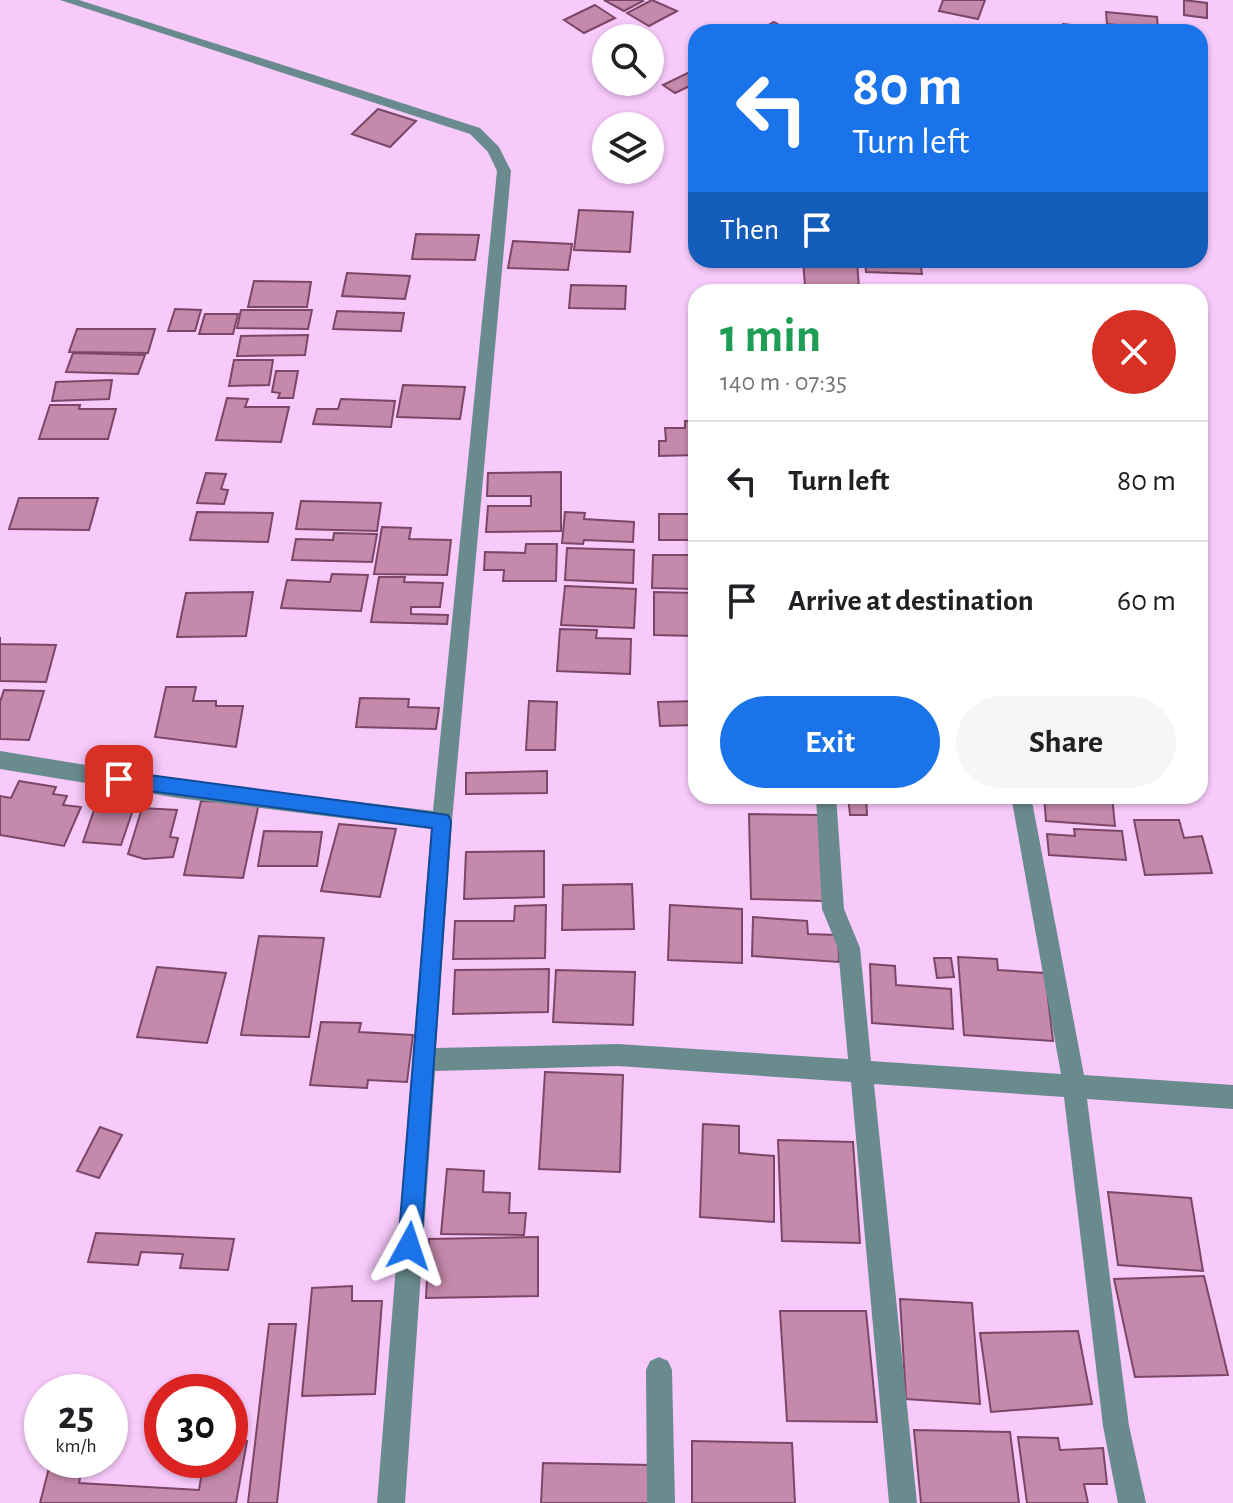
<!DOCTYPE html>
<meta charset="utf-8">
<style>
body{margin:0;font-family:"Alegreya Sans",sans-serif;background:#f6f6f6;color:#202124;height:100vh;display:flex;flex-direction:column;font-size:30px;white-space:nowrap}
*{box-sizing:border-box;margin:0}
p{font-size:26px;color:#757577}
.icon{flex:none;width:44px;height:44px;fill:none;stroke:currentColor;stroke-width:2;stroke-linecap:round;stroke-linejoin:round}
.map{position:relative;flex:1;overflow:hidden}
.side{position:absolute;left:688px;top:284px;width:520px;height:520px;display:flex;flex-direction:column;background:#fff;border-radius:24px;box-shadow:0 2px 6px #0004}
.side>*{flex:none}
.top-card{position:absolute;left:688px;top:24px;width:520px;height:244px;border-radius:24px;box-shadow:0 2px 6px #0004;background:#1a73e8;color:#fff;overflow:hidden}
.fabs{position:absolute;left:592px;top:24px;display:grid;gap:16px}
.fabs a{display:grid;place-items:center;width:72px;height:72px;border-radius:50%;background:#fff;box-shadow:0 2px 6px #0004;font-size:40px}
.speed{position:absolute;left:24px;top:1374px;display:flex;gap:16px;font-size:40px;font-weight:700;text-align:center}
.speed>*{display:grid;place-content:center;width:104px;height:104px;border-radius:50%;background:#fff;box-shadow:0 2px 6px #0004;line-height:1}
.speed small{font-size:20px;font-weight:400}
.speed .limit{border:12px solid #d22;background:#fff;color:#111}
.pin{position:absolute;display:grid;place-items:center;width:68px;height:68px;color:#fff;margin:-34px;border-radius:16px;box-shadow:0 4px 12px #0006}
.me{position:absolute;width:88px;margin:-44px;rotate:5deg;stroke-linejoin:round;filter:drop-shadow(0 0 6px #0008)}
.turn{display:flex;align-items:center;gap:28px;height:168px;padding:0 32px;font-size:36px}
.turn .icon{width:104px;height:104px;stroke-width:2.5}
.turn b{display:block;font-size:56px;line-height:68px}
.then{display:flex;align-items:center;height:76px;padding:0 32px;background:#0003;gap:16px;font-size:30px}
.round{display:grid;place-items:center;flex:none;width:84px;height:84px;border-radius:42px;background:#f6f6f6}
.head{display:flex;align-items:center;justify-content:space-between;height:136px;padding:0 32px}
h1{font-size:48px;font-weight:700;line-height:60px;color:#1e9e55}
.button{display:flex;gap:16px;margin-top:auto;padding:16px 32px}
.button a{flex:1;height:92px;border-radius:48px;background:#1a73e8;color:#fff;font-size:32px;font-weight:700;line-height:92px;text-align:center}
.button a+a{background:#f6f6f6;color:#202124}
ul{padding:0;list-style:none}
li{display:flex;align-items:center;gap:24px;height:120px;padding:0 32px;border-top:2px solid #e0e0e0}
li div{flex:1}
li b{display:block;font-size:30px}
li em{font-style:normal}
.map>svg:first-child{display:block}
</style>
<div class="map">
<svg width="1233" height="1503" viewBox="0 0 1233 1503">
<rect width="100%" height="100%" fill="#f8c9fb"/>
<g fill="#c489ab" stroke="#7c4666" stroke-width="2">
<path d="M604,0H641L643,1L624,11Z"/>
<path d="M652,0L677,11L649,26L627,13Z"/>
<path d="M943,0H985L978,19L939,11Z"/>
<path d="M1184,0L1207,3V18L1184,15Z"/>
<path d="M595,5L615,18L584,33L564,20Z"/>
<path d="M1106,12L1157,17L1158,29L1107,24Z"/>
<path d="M774,22L792,32H756Z"/>
<path d="M1063,24L1105,29V32H1062Z"/>
<path d="M696,69V83L675,93L663,85Z"/>
<path d="M378,109L416,121L390,147L352,134Z"/>
<path d="M579,210L633,212L630,252L574,250Z"/>
<path d="M416,234L479,235L475,260L412,259Z"/>
<path d="M513,241L572,244L568,270L508,268Z"/>
<path d="M803,260L857,261L859,288L805,286Z"/>
<path d="M865,260H920L922,274L866,272Z"/>
<path d="M347,273L410,276L405,299L342,296Z"/>
<path d="M254,281L311,282L307,307H248Z"/>
<path d="M571,285L626,286L625,309L569,308Z"/>
<path d="M175,309L201,310L195,331H168Z"/>
<path d="M241,310H312L308,329L237,328Z"/>
<path d="M337,311L404,313L401,331L333,329Z"/>
<path d="M205,314H238L233,334H199Z"/>
<path d="M77,329H155L148,353L69,352Z"/>
<path d="M308,335L305,355L237,356L241,336Z"/>
<path d="M73,353L145,355L138,374L66,372Z"/>
<path d="M234,360H273L269,385L229,386Z"/>
<path d="M276,371H298L293,398H278L280,393L272,392Z"/>
<path d="M112,380L109,399L52,401L56,382Z"/>
<path d="M403,385L465,387L460,419L397,417Z"/>
<path d="M227,398L248,399L245,407H289L281,442L216,440Z"/>
<path d="M341,399L395,401L391,427L313,424L317,409H338Z"/>
<path d="M50,405H80L79,409H116L108,439H39Z"/>
<path d="M685,421H696V455L659,456V441H666L665,428H685Z"/>
<path d="M561,472V531L486,532L488,506H531V496H487L488,473Z"/>
<path d="M206,473L226,474L221,489L228,490L224,504L197,503Z"/>
<path d="M19,498H98L89,530L9,529Z"/>
<path d="M301,501L381,503L377,531L296,529Z"/>
<path d="M197,512L273,513L268,542L190,540Z"/>
<path d="M565,512L585,513L584,519L634,522L633,542L584,540L583,544L562,543Z"/>
<rect x="659" y="514" width="37" height="26"/>
<path d="M382,527L411,528L409,539L451,540L447,575L374,574Z"/>
<path d="M334,533L377,534L372,562L292,560L296,539L333,540Z"/>
<path d="M526,544H557L556,581H503L504,570H484L485,552L525,553Z"/>
<path d="M567,548L634,550L633,583L565,580Z"/>
<path d="M653,555H696V589L652,588Z"/>
<path d="M332,574L368,575L361,611L281,608L287,580L330,582Z"/>
<path d="M379,577H405L404,582L443,583L440,607H411V614L448,615L447,624L371,622Z"/>
<path d="M565,586L636,589L634,628L561,625Z"/>
<path d="M253,592L246,636L177,637L186,593Z"/>
<path d="M654,592L696,593V636L654,635Z"/>
<path d="M560,629L597,630L596,638L631,639L630,674L557,671Z"/>
<path d="M0,637V644L56,645L46,682L0,681Z"/>
<path d="M166,687H196L193,701H216V706H243L236,747L155,737Z"/>
<path d="M4,690L44,691L29,740L0,739V702Z"/>
<path d="M360,698L409,699L408,707L439,708L436,729L356,727Z"/>
<path d="M529,701L557,702L555,750H526Z"/>
<path d="M696,701V725L660,726L658,702Z"/>
<path d="M547,771V793L466,794V773Z"/>
<path d="M105,778L121,779L114,802L135,804L121,845L83,842Z"/>
<path d="M19,781L56,787L53,794L67,796L63,805L81,807L64,846L0,835V796L11,798Z"/>
<path d="M848,796H866L867,815H850Z"/>
<path d="M1044,796H1112L1115,826L1046,821Z"/>
<path d="M201,801L259,803L243,878L184,875Z"/>
<path d="M142,808L177,810L170,837L178,838L173,857L144,859L128,854Z"/>
<path d="M749,814L819,815L824,901L751,899Z"/>
<path d="M1134,820H1179L1184,838L1202,836L1212,873L1145,875Z"/>
<path d="M339,824L396,829L380,897L321,891Z"/>
<path d="M1074,829L1122,831L1126,860L1049,855L1047,834L1075,836Z"/>
<path d="M264,831L322,832L317,866H258Z"/>
<path d="M544,851V897L464,899L466,852Z"/>
<path d="M632,884L634,929L562,930L563,885Z"/>
<path d="M546,905L545,958L453,959L455,921H514L515,906Z"/>
<path d="M670,905L742,909V963L668,960Z"/>
<path d="M753,917L807,921L808,934L838,935L839,962L752,956Z"/>
<path d="M259,936L324,938L309,1037L241,1035Z"/>
<path d="M958,957L997,959L998,970L1045,973L1053,1041L964,1035Z"/>
<path d="M934,958H951L954,977L937,978Z"/>
<path d="M870,964L895,966L896,985L951,989L953,1029L872,1023Z"/>
<path d="M157,967L226,973L207,1043L137,1037Z"/>
<path d="M549,969L548,1012L453,1014L455,970Z"/>
<path d="M556,970L635,972L633,1025L553,1022Z"/>
<path d="M321,1022L361,1023L359,1032L413,1035L407,1082L368,1080L367,1088L310,1085Z"/>
<path d="M545,1072L623,1075L620,1172L539,1169Z"/>
<path d="M703,1124L739,1126V1153L774,1156V1222L700,1217Z"/>
<path d="M100,1127L122,1135L99,1178L77,1171Z"/>
<path d="M778,1140L853,1142L860,1243L782,1241Z"/>
<path d="M447,1169L484,1171L483,1192L510,1193L509,1213H526L524,1235L441,1234Z"/>
<path d="M1108,1192L1191,1198L1203,1271L1118,1265Z"/>
<path d="M96,1233L234,1239L228,1270L180,1268L183,1254L141,1252L138,1265L88,1262Z"/>
<path d="M538,1237V1296L426,1298L429,1239Z"/>
<path d="M1204,1276L1228,1375L1135,1377L1114,1279Z"/>
<path d="M352,1286V1301H382L375,1394L302,1396L312,1288Z"/>
<path d="M900,1299L972,1303L980,1404L906,1399Z"/>
<path d="M780,1311H866L877,1422L787,1421Z"/>
<path d="M269,1324H296L277,1503H248Z"/>
<path d="M1078,1331L1092,1404L991,1412L980,1333Z"/>
<path d="M914,1430L1010,1432L1019,1503H921Z"/>
<path d="M1018,1437L1058,1438L1060,1450L1103,1448L1107,1484H1084L1088,1503H1027Z"/>
<path d="M230,1439L247,1441L236,1503H40L51,1460H84L79,1483L199,1490L204,1460H230Z"/>
<path d="M692,1441L792,1443L795,1503H692Z"/>
<path d="M543,1463L651,1465L652,1503H541Z"/>
</g>
<g fill="none" stroke-linecap="round" stroke-linejoin="round">
<g fill="#698b8e" fill-rule="evenodd">
<path d="M60,0H79L480,128L499,147L511,171L452,821L436,1048L618,1044L848,1059L838,948L822,909L816,796H836L844,909L860,948L871,1061L1061,1074L1011,796H1031L1084,1075L1233,1085V1109L1087,1099L1129,1426L1146,1503H1118L1103,1426L1064,1097L874,1084L917,1503H889L851,1082L618,1066L435,1071L405,1503H377L431,829L178,798L0,769V751L178,780L433,811L497,171L488,152L470,134Z"/>
<path d="M659,1357L668,1361L672,1370L675,1503H647L646,1370L650,1361Z"/>
</g>
</g>
<path fill="#1a73e8" stroke="#114b97" stroke-width="2" d="M119,771L448,815L451,821L421,1246L417,1254L409,1257L401,1254L398,1246L432,828L119,787L112,785L109,779L112,774Z"/>
</svg>
<div class="fabs">
<a><svg class="icon" aria-label="search" viewBox="0 0 24 24"><circle cx="10" cy="10" r="6"/><path d="M15 15l6 6"/></svg></a>
<a><svg class="icon" aria-label="layers" viewBox="0 0 24 24"><path d="M12 4l9 5-9 5-9-5zM3 14l9 5 9-5"/></svg></a>
</div>
<div class="speed"><div>25<small>km/h</small></div><div class="limit">30</div></div>
<div class="pin" style="left:119px;top:779px;background:#d93025"><svg class="icon" aria-label="arrive" viewBox="0 0 24 24"><path d="M6 21V4h12l-3 4 3 4H6"/></svg></div>
<svg class="me" style="left:409px;top:1246px" viewBox="-20 -20 40 40"><path d="M0-17L14 15 0 8-14 15z" fill="#1a73e8" stroke="#fff" stroke-width="4"/></svg>
<div class="top-card">
<div class="turn"><svg class="icon" aria-label="left" viewBox="0 0 24 24"><path d="M17 20v-9H6M10 6l-5 5 5 5"/></svg><div><b>80 m</b>Turn left</div></div>
<div class="then">Then<svg class="icon" aria-label="arrive" viewBox="0 0 24 24"><path d="M6 21V4h12l-3 4 3 4H6"/></svg></div>
</div>
<section class="side">
<div class="head"><div><h1>1 min</h1><p>140 m · 07:35</p></div><a class="round" style="background:#d93025;color:#fff"><svg class="icon" aria-label="close" viewBox="0 0 24 24"><path d="M6 6l12 12M18 6L6 18"/></svg></a></div>
<ul>
<li><svg class="icon" aria-label="left" viewBox="0 0 24 24"><path d="M17 20v-9H6M10 6l-5 5 5 5"/></svg><div><b>Turn left</b></div><em>80 m</em></li>
<li><svg class="icon" aria-label="arrive" viewBox="0 0 24 24"><path d="M6 21V4h12l-3 4 3 4H6"/></svg><div><b>Arrive at destination</b></div><em>60 m</em></li>
</ul>
<div class="button"><a>Exit</a><a>Share</a></div>
</section>
</div>
